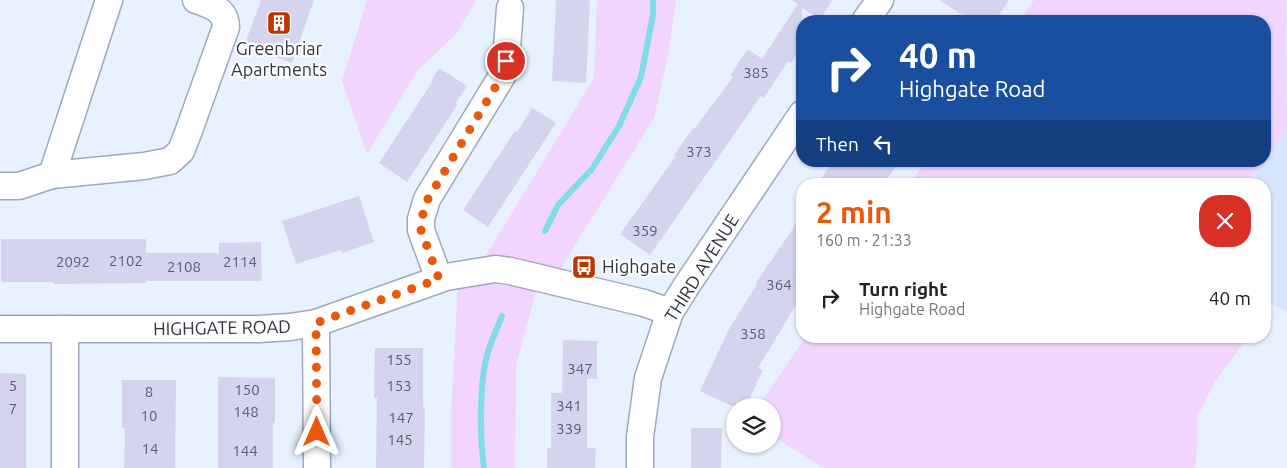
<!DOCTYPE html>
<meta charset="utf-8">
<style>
body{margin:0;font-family:Ubuntu,sans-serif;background:#f6f6f6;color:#222;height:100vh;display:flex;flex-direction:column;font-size:19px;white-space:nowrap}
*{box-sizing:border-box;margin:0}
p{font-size:16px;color:#767676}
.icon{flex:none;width:28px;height:28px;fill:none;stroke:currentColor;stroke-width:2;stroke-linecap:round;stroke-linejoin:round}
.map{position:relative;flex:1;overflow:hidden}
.panel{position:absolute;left:796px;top:178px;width:475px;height:165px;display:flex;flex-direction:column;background:#fff;border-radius:20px;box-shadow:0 1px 4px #0004}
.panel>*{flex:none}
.banner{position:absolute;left:796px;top:15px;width:475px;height:152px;border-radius:20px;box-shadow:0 1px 4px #0004;background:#1a4fa0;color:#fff;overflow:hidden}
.fabs{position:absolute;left:726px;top:398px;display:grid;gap:10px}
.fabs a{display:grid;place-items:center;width:55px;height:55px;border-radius:50%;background:#fff;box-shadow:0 1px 4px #0004;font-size:25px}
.pin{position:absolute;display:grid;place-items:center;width:42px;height:42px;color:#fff;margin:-21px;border:2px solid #fff;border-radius:50%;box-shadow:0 1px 5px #0007}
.me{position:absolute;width:55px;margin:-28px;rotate:0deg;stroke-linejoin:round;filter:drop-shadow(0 0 4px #0008)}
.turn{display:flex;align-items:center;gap:18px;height:105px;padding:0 20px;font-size:22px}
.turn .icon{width:65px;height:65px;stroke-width:2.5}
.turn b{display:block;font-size:35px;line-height:42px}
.then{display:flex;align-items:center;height:48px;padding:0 20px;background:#0003;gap:10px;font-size:19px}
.round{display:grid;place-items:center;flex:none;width:52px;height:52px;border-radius:20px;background:#f6f6f6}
.overview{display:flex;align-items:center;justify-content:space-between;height:85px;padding:0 20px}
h1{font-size:30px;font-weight:600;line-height:38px;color:#ea580c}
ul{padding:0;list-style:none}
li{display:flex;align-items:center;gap:15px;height:70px;padding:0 20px}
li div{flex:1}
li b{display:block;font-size:19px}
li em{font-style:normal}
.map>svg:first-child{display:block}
</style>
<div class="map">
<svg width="1287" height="468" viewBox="0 0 1287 468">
<rect width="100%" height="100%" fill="#e8f1ff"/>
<path fill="#d7e6fe" d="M1287,127V312L1273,304L1265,295V184H1247L1263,161H1265V158Z"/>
<g fill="#f1d5fe">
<path d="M367,0H477L455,35L418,70L367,154L342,81Z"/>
<path d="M597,0H676L668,57L654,118L554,279L540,276L516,366L515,468H451V415L458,282L477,270L594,78Z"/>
<path d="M1034,0H1286L1287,127L1265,158V21H1019Z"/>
<path d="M925,161H1263L1247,184H910Z"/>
<path d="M806,336H1249L1214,383L1197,418V449L1195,468H823L773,436L772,406H759Z"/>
</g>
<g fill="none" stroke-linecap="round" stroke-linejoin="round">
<g stroke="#7fdce8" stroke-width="6">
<path d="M545,231L558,205L592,169L619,126L641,77L653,15V0"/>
<path d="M484,468C480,439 479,380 488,352C492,340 497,328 502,316"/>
</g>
</g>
<g fill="#d5d4ee">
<path d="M261,0H314L292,63L244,46Z"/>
<path d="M556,0H590L586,83L552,81Z"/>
<path d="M791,0H833L820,19L802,8V46L791,63L788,61L764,98L761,96L650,255L620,234L676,156L674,155L693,128L694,129L733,77L730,75L748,49L762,59L798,4Z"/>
<path d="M939,0H1009L995,21H972Z"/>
<path d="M439,68L467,86L455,104L457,105L407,182L379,163L432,82L431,81Z"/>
<path d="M532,108L556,123L488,227L463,210L515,131L517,132Z"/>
<path d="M833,161H899L884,184H818Z"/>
<path d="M359,196L374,242L342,253L341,250L296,264L282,221Z"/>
<path d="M802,215V295L758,368L763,370L746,406H732L700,391L728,331L757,284L756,283Z"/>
<path d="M1,239H146V253H219V243L261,242L262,281H146V283L54,284V282H1Z"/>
<path d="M563,340L597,341V379H587V448H596L595,468H547V448H551V393H562Z"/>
<path d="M375,348H423V407H425L424,468H376L377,398H374Z"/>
<path d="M0,373L26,374V468H0Z"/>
<path d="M218,377L275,378V423H273V468H218Z"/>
<path d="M122,380H176L175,468H124L125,428H122Z"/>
<path d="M691,428H722L721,468H691Z"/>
</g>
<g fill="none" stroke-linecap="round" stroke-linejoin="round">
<defs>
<g id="minor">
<path d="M865,21L880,0"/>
<path d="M52,175L109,0"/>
<path d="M0,186H19L52,175L144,166L170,161L181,151L188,133L226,27C226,10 211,5 196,0"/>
<path d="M439,279L421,230V219L427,199L502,76L506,61L510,8"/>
<path d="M316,323L317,468"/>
<path d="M0,329H259L290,327L316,323L446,277L495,269L510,271L548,280L644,303L670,312"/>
<path d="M65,329V468"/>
<path d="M640,468V437L648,378L670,312L687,285L802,114"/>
</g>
</defs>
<use href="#minor" stroke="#9ca9bf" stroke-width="29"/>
<use href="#minor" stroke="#fff" stroke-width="26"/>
</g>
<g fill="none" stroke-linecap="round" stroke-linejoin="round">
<path stroke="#ea580c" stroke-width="9" stroke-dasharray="0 16.2" d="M317,432L316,323L439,279L421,230V220L428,199L502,76L506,61"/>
</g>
<defs>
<symbol id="building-square" viewBox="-11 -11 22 22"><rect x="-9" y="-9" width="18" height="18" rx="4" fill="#bf3700" stroke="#fdfdfd"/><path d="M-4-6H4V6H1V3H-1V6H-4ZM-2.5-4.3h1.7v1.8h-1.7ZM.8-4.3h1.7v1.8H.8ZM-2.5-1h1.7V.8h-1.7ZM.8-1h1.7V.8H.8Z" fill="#fff"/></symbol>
<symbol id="bus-square" viewBox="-11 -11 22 22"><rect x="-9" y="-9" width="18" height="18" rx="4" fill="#bf3700" stroke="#fdfdfd"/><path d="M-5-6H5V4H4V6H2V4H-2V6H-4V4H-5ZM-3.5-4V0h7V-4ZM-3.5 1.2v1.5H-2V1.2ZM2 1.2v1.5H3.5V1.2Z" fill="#fff"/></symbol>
</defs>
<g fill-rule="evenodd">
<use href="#building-square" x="265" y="9" width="28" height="28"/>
<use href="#bus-square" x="570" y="253" width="28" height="28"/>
</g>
<g text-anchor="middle" stroke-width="4.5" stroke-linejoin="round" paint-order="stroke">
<g font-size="15" fill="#595e6b">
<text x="756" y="78">385</text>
<text x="699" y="157">373</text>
<text x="645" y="236">359</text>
<text x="126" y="266">2102</text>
<text x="73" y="267">2092</text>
<text x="240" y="267">2114</text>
<text x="184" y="272">2108</text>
<text x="779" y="290">364</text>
<text x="753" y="339">358</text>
<text x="399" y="365">155</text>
<text x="580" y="374">347</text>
<text x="13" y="391">5</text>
<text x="399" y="391">153</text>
<text x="247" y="395">150</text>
<text x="149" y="397">8</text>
<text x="569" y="411">341</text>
<text x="13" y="414">7</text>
<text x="246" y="417">148</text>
<text x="149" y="421">10</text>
<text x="401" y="423">147</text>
<text x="569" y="434">339</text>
<text x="400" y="445">145</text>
<text x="150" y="454">14</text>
<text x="245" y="456">144</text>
</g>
<g font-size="18" fill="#30363f" stroke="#fdfdfd">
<text x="279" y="55">Greenbriar<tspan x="279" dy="21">Apartments</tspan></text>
<text x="602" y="273" text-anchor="start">Highgate</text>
</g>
<g font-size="18" fill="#30363f" stroke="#fdfdfd">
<text transform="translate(702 268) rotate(-58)" y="6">THIRD AVENUE</text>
<text transform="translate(222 328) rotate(-1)" y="6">HIGHGATE ROAD</text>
</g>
</g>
</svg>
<div class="fabs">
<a><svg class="icon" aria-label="layers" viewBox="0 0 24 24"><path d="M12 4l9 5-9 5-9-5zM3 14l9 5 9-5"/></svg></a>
</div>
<div class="pin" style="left:506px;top:61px;background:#d93025"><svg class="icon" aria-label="arrive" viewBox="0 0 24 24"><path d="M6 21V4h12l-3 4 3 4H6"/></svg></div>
<svg class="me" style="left:317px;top:432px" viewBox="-20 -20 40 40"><path d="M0-17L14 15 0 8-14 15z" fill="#ea580c" stroke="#fff" stroke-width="4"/></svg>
<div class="banner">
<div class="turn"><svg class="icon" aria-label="right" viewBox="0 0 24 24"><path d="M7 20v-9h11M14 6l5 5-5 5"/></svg><div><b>40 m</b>Highgate Road</div></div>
<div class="then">Then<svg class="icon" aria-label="left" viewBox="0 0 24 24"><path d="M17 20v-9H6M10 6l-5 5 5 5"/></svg></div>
</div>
<section class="panel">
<div class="overview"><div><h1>2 min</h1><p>160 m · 21:33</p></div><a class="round" style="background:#d93025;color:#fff"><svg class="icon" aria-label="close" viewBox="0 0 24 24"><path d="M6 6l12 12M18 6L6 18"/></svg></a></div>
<ul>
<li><svg class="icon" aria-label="right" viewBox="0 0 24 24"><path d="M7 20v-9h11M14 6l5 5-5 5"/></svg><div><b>Turn right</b><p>Highgate Road</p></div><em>40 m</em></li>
</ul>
</section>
</div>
